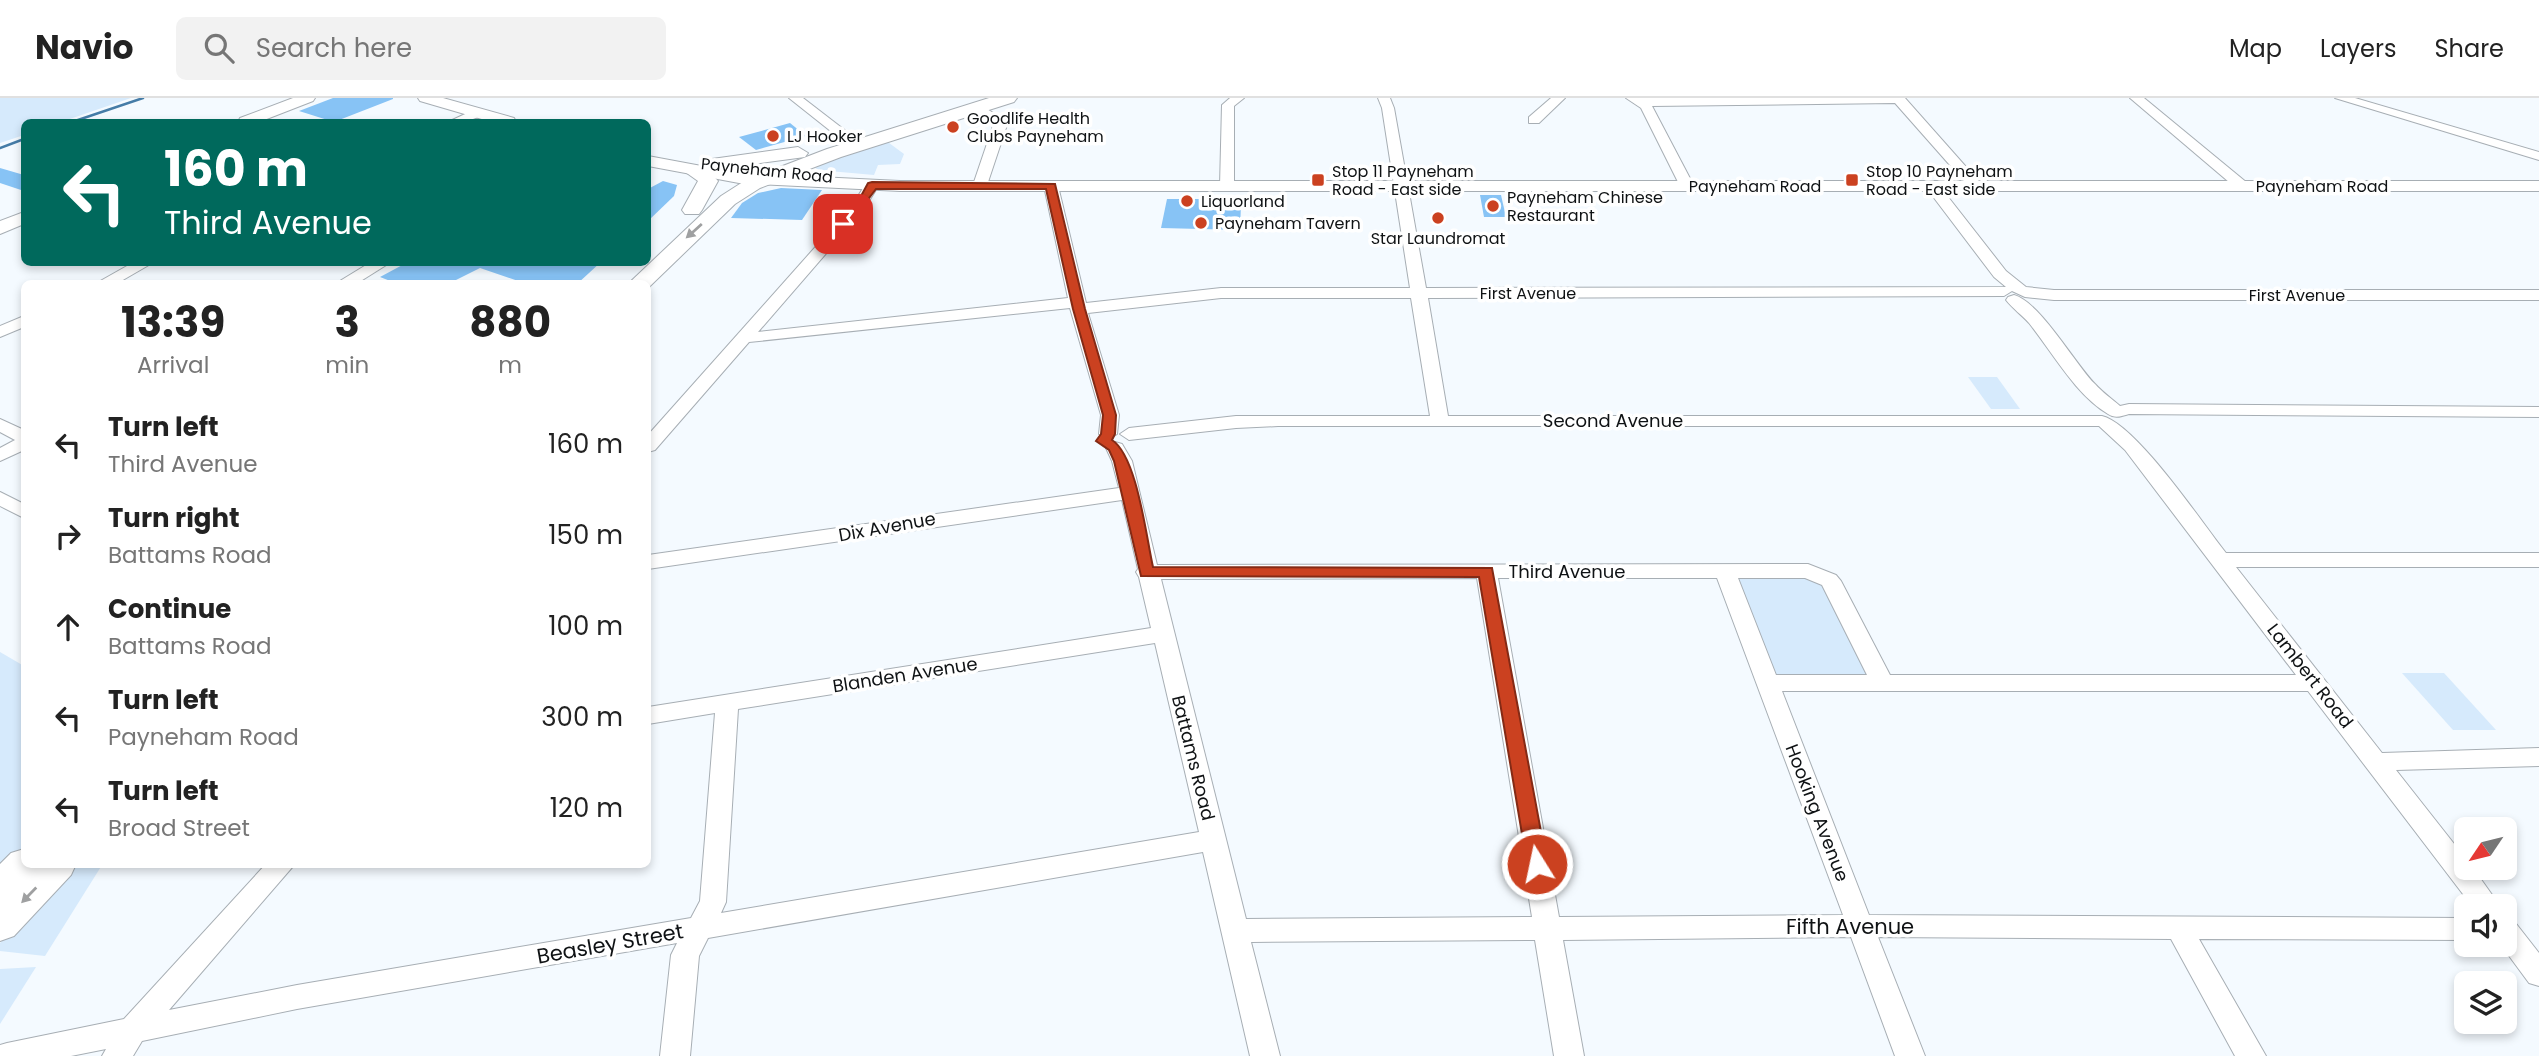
<!DOCTYPE html>
<style>
body{margin:0;font-family:Poppins,sans-serif;background:#f2f2f2;color:#222;height:100vh;display:flex;flex-direction:column;font-size:26px;white-space:nowrap}
*{box-sizing:border-box;margin:0}
p{font-size:23px;color:#767676}
.icon{flex:none;width:38px;height:38px;fill:none;stroke:currentColor;stroke-width:2;stroke-linecap:round;stroke-linejoin:round}
.map{position:relative;flex:1;overflow:hidden}
.panel{position:absolute;left:21px;top:182px;width:630px;height:588px;display:flex;flex-direction:column;background:#fff;border-radius:10px;box-shadow:0 4px 10px #0003}
.panel>*{flex:none}
.hud{position:absolute;left:21px;top:21px;width:630px;height:147px;border-radius:10px;box-shadow:0 4px 10px #0003;background:#00695c;color:#fff;overflow:hidden}
.needle{width:46px;rotate:235deg}
.controls{position:absolute;left:2454px;top:719px;display:grid;gap:14px}
.controls a{display:grid;place-items:center;width:63px;height:63px;border-radius:10px;background:#fff;box-shadow:0 4px 10px #0003;font-size:35px}
.pin{position:absolute;display:grid;place-items:center;width:60px;height:60px;color:#fff;margin:-30px;border-radius:14px;box-shadow:0 4px 10px #0006}
.me{position:absolute;width:77px;margin:-38px;rotate:350deg;stroke-linejoin:round;filter:drop-shadow(0 0 5px #0008)}
.turn{display:flex;align-items:center;gap:24px;height:147px;padding:0 28px;font-size:32px}
.turn .icon{width:91px;height:91px;stroke-width:2.5}
.turn b{display:block;font-size:49px;line-height:60px}
.eta{display:flex;justify-content:space-evenly;align-items:center;height:119px;text-align:center}
.eta b{font-size:42px;font-weight:700;line-height:49px}
ul{padding:0;list-style:none}
li{display:flex;align-items:center;gap:21px;height:91px;padding:0 28px}
li div{flex:1}
li b{display:block;font-size:26px}
li em{font-style:normal}
header{display:flex;align-items:center;gap:42px;box-sizing:border-box;height:98px;padding:0 35px;background:#fff;border-bottom:2px solid #e0e0e0}
header strong{font-size:33px}
nav{display:flex;gap:38px;margin-inline-start:auto;font-size:24px}
.search{width:490px;height:63px;background:#f2f2f2;display:flex;align-items:center;gap:18px;box-sizing:border-box;padding:0 24px;border-radius:10px;color:#767676;font-size:26px}
.map>svg:first-child{display:block}
</style>
<header>
<strong>Navio</strong>
<div class="search"><svg class="icon" aria-label="search" viewBox="0 0 24 24"><circle cx="10" cy="10" r="6"/><path d="M15 15l6 6"/></svg>Search here</div>
<nav><a>Map</a><a>Layers</a><a>Share</a></nav>
</header>
<div class="map">
<svg width="2539" height="958" viewBox="0 0 2539 958">
<rect width="100%" height="100%" fill="#f4faff"/>
<g fill="#d6eafc">
<path d="M0,0H131L61,24H24V37L0,45Z"/>
<path d="M885,42L904,56L900,66L878,67L874,77L818,72L813,68Z"/>
<path d="M1968,279H1997L2020,311H1991Z"/>
<path d="M1725,473L1820,477L1882,584L1768,585Z"/>
<path d="M0,554L24,568V766L0,790Z"/>
<path d="M2402,575H2444L2496,632H2453Z"/>
<path d="M73,767H102L45,858L0,853V845Z"/>
<path d="M36,869L0,926V871Z"/>
</g>
<g fill="none" stroke-linecap="round" stroke-linejoin="round">
<g stroke="#457ca7" stroke-width="2.5">
<path d="M72,24L143,0"/>
<path d="M0,50L24,41"/>
</g>
</g>
<g fill="#87c3f5">
<path d="M333,0H393V1L334,24L299,13Z"/>
<path d="M790,25L806,38L756,52L739,39Z"/>
<path d="M0,70L24,77V93L0,85Z"/>
<path d="M663,83L677,87L674,98L648,123V91Z"/>
<path d="M781,90L822,92L802,122L731,120L742,105L758,95Z"/>
<path d="M1480,97H1501L1506,119H1484Z"/>
<path d="M1167,101H1207V106H1241L1240,132L1161,130Z"/>
<path d="M408,164H601L577,186H527L480,170L448,186H398L380,179Z"/>
</g>
<g fill="none" stroke-linecap="round" stroke-linejoin="round">
<defs>
<g id="minor">
<path d="M789,0H803L864,47L857,51L852,50Z"/>
<path d="M1230,0H1244L1234,8V88L1227,92L1220,88L1222,7Z"/>
<path d="M1378,0H1390L1394,10L1426,190L2006,189L1994,179L1928,92V86H1938L2006,173L2026,189L2054,192H2539V202H2054L2025,199L2012,193L2004,198L1428,200L1448,318H2102C2136,326 2202,425 2226,455H2539V469H2236L2382,655L2539,650V668L2396,672L2466,761V770H2473L2500,808H2472L2308,593H1782L1869,817L2466,820V842L2199,841L2266,958H2235L2171,841L1878,839L1925,958H1895L1851,839L1563,842L1584,958H1554L1535,842L1251,844L1280,958H1250L1203,754L708,840L699,858L690,958H660L671,857L677,845L297,911L142,943L133,958H102L106,951L71,958H0V947L7,945L124,921L266,766H295L169,912L297,887L691,820L700,803L715,615L648,626V609L1151,530L1139,479L1136,474L1138,471L1122,402L648,471V457L1119,390L1112,363L1106,350L1115,344L1122,346L1132,363L1157,467L1808,466L1836,477L1841,483L1890,577H2296L2125,352L2099,328H1278L1236,330L1129,342L1120,336L1129,330L1236,318H1430L1411,200H1221L1088,215L1119,317L1117,336L1108,342L1099,336L1101,317L1070,210L749,244L655,352L648,354V337L851,109L867,84L872,83L879,87L862,114L758,234L1068,200L1044,88L1051,84L1058,88L1086,205L1221,190H1410L1382,10ZM1477,480L1532,819L1246,821L1161,481ZM1498,480H1717L1843,817L1559,819ZM1738,480H1805L1822,487L1867,577H1776ZM1155,545L1199,734L721,815L726,804L738,611Z"/>
<path d="M1551,0H1565L1539,25H1529V19Z"/>
<path d="M1626,0H1905L1983,88L1976,92L1971,91L1895,5L1652,8L1694,88L1687,92L1680,88L1641,10Z"/>
<path d="M2130,0H2144L2246,84V90H2236Z"/>
<path d="M2335,0H2355L2539,54V62Z"/>
<path d="M977,5L1008,24L987,87L980,91L973,87L994,25L972,12L971,9Z"/>
<path d="M476,11L481,12V18L465,24H448Z"/>
<path d="M134,164H154L116,186H95Z"/>
<path d="M371,164H391L356,186H335Z"/>
<path d="M2014,197C2040,204 2075,266 2095,286C2102,294 2112,301 2120,308L2129,306L2539,309V319L2129,316C2122,318 2115,321 2108,316C2075,296 2053,255 2029,225C2022,217 2013,211 2006,202L2008,199Z"/>
<path d="M24,218V229L0,239V228Z"/>
<path d="M0,321L24,332V352L0,363V350L15,342L0,334Z"/>
<path d="M0,394L24,406V420L0,408Z"/>
<path d="M2504,820L2514,823L2539,855V888L2529,885L2501,847H2504Z"/>
</g>
<g id="major">
<path d="M293,0H315L313,3L259,24H238L240,20Z"/>
<path d="M418,0H443L514,20L516,24H492L420,3Z"/>
<path d="M648,58L739,75L900,83H2539V93H900L739,85L648,68Z"/>
<path d="M24,114V126L0,136V123Z"/>
</g>
<g id="highway">
<path d="M989,0H1017L1014,4L841,59L760,90L735,106L648,190V186H628L721,98L746,82L827,51Z"/>
<path d="M798,49L808,55L805,59L708,72L718,83L702,112L699,116H685L682,112L698,83L684,73L687,69L694,67L704,70L702,67L705,63L712,61Z"/>
<path d="M24,751V766H76L71,777L14,838L0,843V766L11,755Z"/>
</g>
</defs>
<use href="#minor" stroke="#a7aeb4" stroke-width="2"/>
<use href="#major" stroke="#a7aeb4" stroke-width="2"/>
<use href="#highway" stroke="#a7aeb4" stroke-width="2"/>
<use href="#minor" fill="#fff" fill-rule="evenodd"/>
<use href="#major" fill="#fff" fill-rule="evenodd"/>
<use href="#highway" fill="#fff" fill-rule="evenodd"/>
</g>
<defs><path id="oneway-solid" d="M-6-.8H1V-3.2L6.5 0L1 3.2V.8H-6Z" transform="scale(1.75)"/></defs>
<g fill="#9fa0a1">
<use href="#oneway-solid" transform="translate(694 133) rotate(138)"/>
<use href="#oneway-solid" transform="translate(29 797) rotate(134)"/>
</g>
<path fill="#cb4120" stroke="#842a15" stroke-width="2" d="M872,84L1055,86L1085,211L1116,317L1115,336L1112,342C1137,358 1146,438 1153,469L1492,470L1547,766L1544,772L1537,774L1530,772L1527,766L1479,479L1141,478L1114,363L1109,352L1096,343L1101,336L1103,317L1073,211L1046,91H876L847,129H839V124L860,100L868,85Z"/>
<g fill="#cb4120" stroke="#fff" stroke-width="2.5">
<circle cx="953" cy="29" r="7"/>
<circle cx="773" cy="38" r="7"/>
<rect x="1311" y="75" width="14" height="14" rx="3.5"/>
<rect x="1845" y="75" width="14" height="14" rx="3.5"/>
<circle cx="1187" cy="103" r="7"/>
<circle cx="1493" cy="108" r="7"/>
<circle cx="1438" cy="120" r="7"/>
<circle cx="1201" cy="125" r="7"/>
</g>
<g text-anchor="middle" stroke-width="7" stroke-linejoin="round" paint-order="stroke">
<g font-size="16" fill="#0f1214" stroke="#fff" text-anchor="start">
<text x="967" y="26">Goodlife Health<tspan x="967" dy="18">Clubs Payneham</tspan></text>
<text x="787" y="44">LJ Hooker</text>
<text x="1332" y="79">Stop 11 Payneham<tspan x="1332" dy="18">Road - East side</tspan></text>
<text x="1866" y="79">Stop 10 Payneham<tspan x="1866" dy="18">Road - East side</tspan></text>
<text x="1507" y="105">Payneham Chinese<tspan x="1507" dy="18">Restaurant</tspan></text>
<text x="1201" y="109">Liquorland</text>
<text x="1215" y="131">Payneham Tavern</text>
<text x="1438" y="146" text-anchor="middle">Star Laundromat</text>
</g>
<g font-size="16" fill="#0f1214" stroke="#fff">
<text transform="translate(767 72) rotate(6)" y="6">Payneham Road</text>
<text x="1755" y="94">Payneham Road</text>
<text x="2322" y="94">Payneham Road</text>
<text x="1528" y="201">First Avenue</text>
<text x="2297" y="203">First Avenue</text>
</g>
<g font-size="18" fill="#0f1214" stroke="#fff">
<text x="1613" y="329">Second Avenue</text>
<text transform="translate(887 429) rotate(-10)" y="6">Dix Avenue</text>
<text x="1567" y="480">Third Avenue</text>
<text transform="translate(905 577) rotate(-9)" y="6">Blanden Avenue</text>
<text transform="translate(2310 578) rotate(52)" y="6">Lambert Road</text>
<text transform="translate(1193 660) rotate(76)" y="6">Battams Road</text>
<text transform="translate(1817 715) rotate(69)" y="6">Hooking Avenue</text>
</g>
<g font-size="21" fill="#0f1214" stroke="#fff">
<text x="1850" y="836">Fifth Avenue</text>
<text transform="translate(610 846) rotate(-10)" y="7">Beasley Street</text>
</g>
</g>
</svg>
<div class="controls">
<a><svg class="needle" viewBox="-14 -14 28 28"><path d="M0-13l5 13h-10z" fill="#e53935"/><path d="M0 13l5-13h-10z" fill="#767676"/></svg></a>
<a><svg class="icon" aria-label="sound" viewBox="0 0 24 24"><path d="M4 9h4l5-4v14l-5-4H4zM17 9q2 3 0 6"/></svg></a>
<a><svg class="icon" aria-label="layers" viewBox="0 0 24 24"><path d="M12 4l9 5-9 5-9-5zM3 14l9 5 9-5"/></svg></a>
</div>
<div class="pin" style="left:843px;top:126px;background:#d93025"><svg class="icon" aria-label="arrive" viewBox="0 0 24 24"><path d="M6 21V4h12l-3 4 3 4H6"/></svg></div>
<svg class="me" style="left:1537px;top:766px" viewBox="-20 -20 40 40"><circle r="17" fill="#cb4120" stroke="#fff" stroke-width="3"/><path d="M0-11L8 9 0 5-8 9z" fill="#fff"/></svg>
<div class="hud">
<div class="turn"><svg class="icon" aria-label="left" viewBox="0 0 24 24"><path d="M17 20v-9H6M10 6l-5 5 5 5"/></svg><div><b>160 m</b>Third Avenue</div></div>
</div>
<section class="panel">
<div class="eta">
<div><b>13:39</b><p>Arrival</p></div>
<div><b>3</b><p>min</p></div>
<div><b>880</b><p>m</p></div>
</div>
<ul>
<li><svg class="icon" aria-label="left" viewBox="0 0 24 24"><path d="M17 20v-9H6M10 6l-5 5 5 5"/></svg><div><b>Turn left</b><p>Third Avenue</p></div><em>160 m</em></li>
<li><svg class="icon" aria-label="right" viewBox="0 0 24 24"><path d="M7 20v-9h11M14 6l5 5-5 5"/></svg><div><b>Turn right</b><p>Battams Road</p></div><em>150 m</em></li>
<li><svg class="icon" aria-label="ahead" viewBox="0 0 24 24"><path d="M12 20V5M6 11l6-6 6 6"/></svg><div><b>Continue</b><p>Battams Road</p></div><em>100 m</em></li>
<li><svg class="icon" aria-label="left" viewBox="0 0 24 24"><path d="M17 20v-9H6M10 6l-5 5 5 5"/></svg><div><b>Turn left</b><p>Payneham Road</p></div><em>300 m</em></li>
<li><svg class="icon" aria-label="left" viewBox="0 0 24 24"><path d="M17 20v-9H6M10 6l-5 5 5 5"/></svg><div><b>Turn left</b><p>Broad Street</p></div><em>120 m</em></li>
</ul>
</section>
</div>
